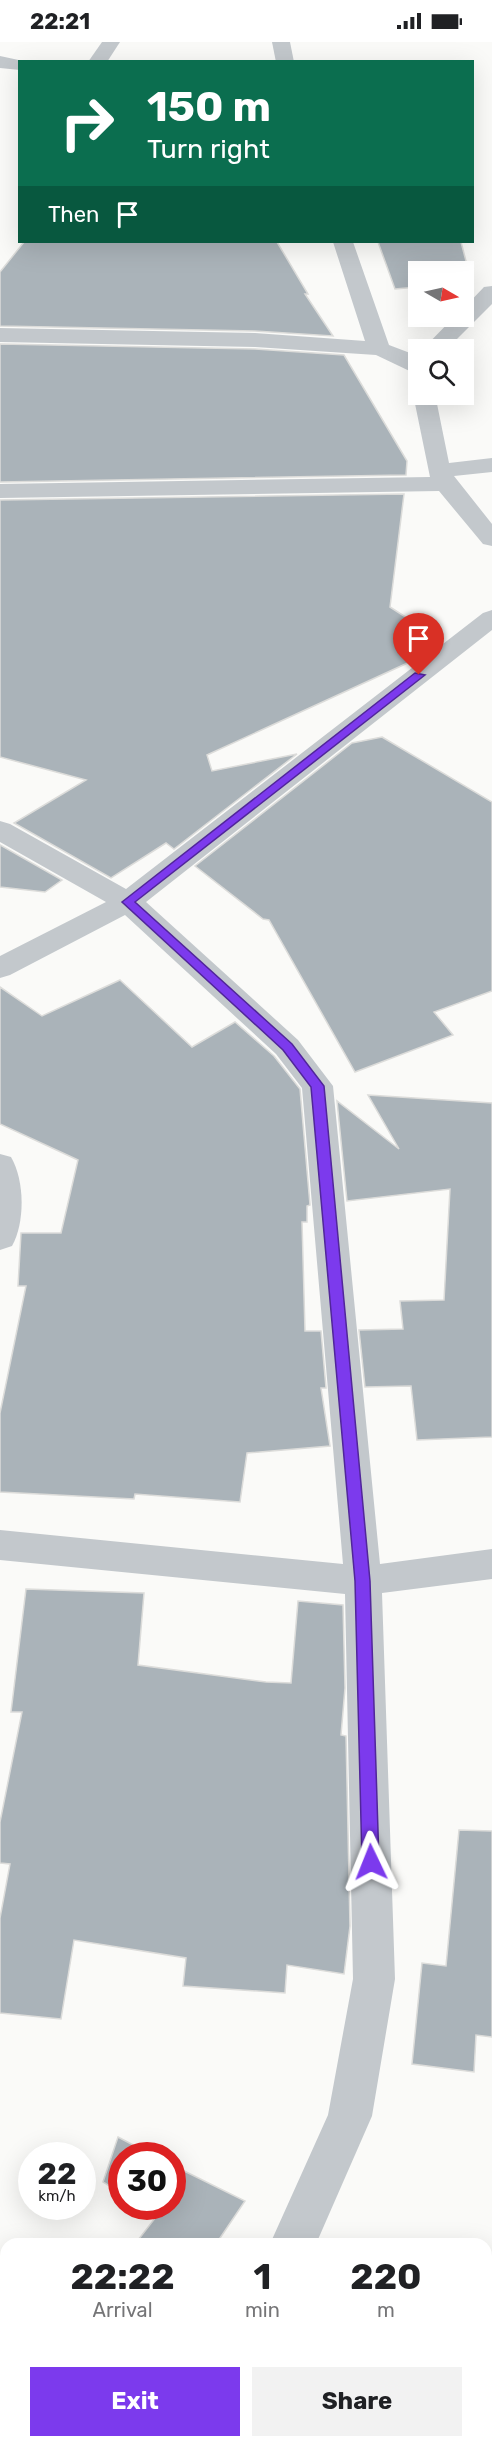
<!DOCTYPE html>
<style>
body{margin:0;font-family:Rubik,sans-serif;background:#f2f2f2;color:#202124;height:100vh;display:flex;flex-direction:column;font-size:22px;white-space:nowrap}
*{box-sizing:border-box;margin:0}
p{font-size:20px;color:#757577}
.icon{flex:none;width:33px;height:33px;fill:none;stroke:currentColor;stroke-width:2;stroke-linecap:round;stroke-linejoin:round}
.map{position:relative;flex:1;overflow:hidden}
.panel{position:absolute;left:0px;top:2196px;width:492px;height:210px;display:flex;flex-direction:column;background:#fff;border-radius:18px 18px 0 0;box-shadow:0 6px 24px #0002}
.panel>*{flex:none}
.top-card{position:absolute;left:18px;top:18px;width:456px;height:183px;border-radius:0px;box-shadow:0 6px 24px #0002;background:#0b6e4f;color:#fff;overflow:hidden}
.needle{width:39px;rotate:99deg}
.tools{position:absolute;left:408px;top:219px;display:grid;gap:12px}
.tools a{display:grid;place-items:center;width:66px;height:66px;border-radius:0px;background:#fff;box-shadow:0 6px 24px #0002;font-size:30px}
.speed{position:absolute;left:18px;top:2100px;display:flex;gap:12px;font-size:30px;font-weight:700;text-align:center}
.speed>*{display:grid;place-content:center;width:78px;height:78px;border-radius:50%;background:#fff;box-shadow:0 6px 24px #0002;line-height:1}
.speed small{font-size:15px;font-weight:400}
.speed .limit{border:9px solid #d22;background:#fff;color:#111}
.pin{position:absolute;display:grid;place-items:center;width:51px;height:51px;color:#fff;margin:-62px -26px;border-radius:50% 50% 50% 0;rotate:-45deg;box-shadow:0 0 6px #0007}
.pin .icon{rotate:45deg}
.me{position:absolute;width:66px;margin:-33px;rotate:358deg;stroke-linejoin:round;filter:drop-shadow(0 0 4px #0008)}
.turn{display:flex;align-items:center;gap:21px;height:126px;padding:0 30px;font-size:27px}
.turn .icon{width:78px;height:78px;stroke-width:2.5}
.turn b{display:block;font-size:42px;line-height:51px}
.then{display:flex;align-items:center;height:57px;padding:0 30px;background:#0003;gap:12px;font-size:22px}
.eta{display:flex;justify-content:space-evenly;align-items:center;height:102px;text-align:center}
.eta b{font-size:36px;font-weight:700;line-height:42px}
.cta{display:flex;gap:12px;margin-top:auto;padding:12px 30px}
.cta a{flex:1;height:69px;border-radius:0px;background:#7c3aed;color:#fff;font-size:24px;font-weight:700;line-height:69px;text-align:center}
.cta a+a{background:#f2f2f2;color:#202124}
.status{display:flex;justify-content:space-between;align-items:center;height:42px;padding:0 30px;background:#fff;direction:ltr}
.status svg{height:16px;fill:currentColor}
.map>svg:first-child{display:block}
</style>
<div class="status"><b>22:21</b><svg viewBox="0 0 49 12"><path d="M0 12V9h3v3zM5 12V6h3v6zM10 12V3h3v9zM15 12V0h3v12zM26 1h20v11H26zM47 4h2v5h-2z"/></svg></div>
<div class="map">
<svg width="492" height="2406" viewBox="0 0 492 2406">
<rect width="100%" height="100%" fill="#fafaf8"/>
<g fill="#aab3b9" stroke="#dcdcda" stroke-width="1.5">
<path d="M24,200H277L308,252H305L333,294L255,289L0,284V230Z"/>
<path d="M378,200H461L472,242L464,243V230H418V245L395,247Z"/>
<path d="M0,302L255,307L344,313L407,419L406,433L0,440Z"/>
<path d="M404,452L390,565L443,599L425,613L207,713L212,729L297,712L174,807L166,801L111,836L14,781L86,738L0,715V458Z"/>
<path d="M382,695L492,760V949L434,970L453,993L355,1030L269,878L263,877L195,824L352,701Z"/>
<path d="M0,803L62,838L45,850L0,845Z"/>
<path d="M120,938L192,1005L235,980L274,1014L300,1047L310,1163L307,1164V1180H302L305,1289H321L326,1346H321L330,1404L247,1411L240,1460L135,1452L134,1457L0,1450V1371L26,1244H18L21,1191H61L78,1118L0,1082V945L42,974Z"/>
<path d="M368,1053L492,1061V1395L417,1398L411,1344L365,1345L359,1288L403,1287L400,1259L444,1258L450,1147L347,1159L337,1059L399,1107Z"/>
<path d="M26,1547L144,1551L138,1623L266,1640L291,1641L298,1559L343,1563L345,1646L341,1693L346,1694L350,1884L344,1932L287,1923L285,1951L183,1944L186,1916L74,1898L61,1977L0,1971V1876L10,1822L0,1821V1780L22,1670H11Z"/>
<path d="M459,1788L492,1789V1995L476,1993L474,2030L412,2022L422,1921L446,1924Z"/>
<path d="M118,2095L154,2114H122V2152L103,2140Z"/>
<path d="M172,2123L245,2159L216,2202H135L156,2175L140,2164H172Z"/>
</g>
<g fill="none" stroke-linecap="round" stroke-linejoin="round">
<g fill="#c3c8cc" fill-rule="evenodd">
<path d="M102,0H120L107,20H88Z"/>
<path d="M272,0H290L294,20H276Z"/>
<path d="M0,14L28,20H20V28L0,26Z"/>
<path d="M333,200H353L389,303L418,314V333L376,313L255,305L0,300V286L255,291L365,299Z"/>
<path d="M492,244V262L446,308H422L455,274H464V266L484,245Z"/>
<path d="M416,347H418V352H435L449,421L492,416V430L454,434L492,482V504L483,502L439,449L0,456V442L430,435L413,352Z"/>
<path d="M492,568V588L146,860L298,998L333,1044L380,1522L492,1507V1537L382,1551L395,1937L372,2074L316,2202H270L328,2073L353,1937L345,1552L0,1518V1488L343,1522L302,1046L276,1012L125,873L10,933L0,936V914L106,860L0,800V779L10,782L126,847L483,571Z"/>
<path d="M0,1112L11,1115C25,1139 25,1181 12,1204L0,1208Z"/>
<path d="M145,2400H194L191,2406H142Z"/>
</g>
</g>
<path fill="#7c3aed" stroke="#51269a" stroke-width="1.5" d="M415,631L425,633L135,860L292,1002L324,1044L370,1539L379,1820L377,1825L371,1827L365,1825L362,1820L355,1539L311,1045L283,1008L122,860Z"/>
</svg>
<div class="tools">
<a><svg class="needle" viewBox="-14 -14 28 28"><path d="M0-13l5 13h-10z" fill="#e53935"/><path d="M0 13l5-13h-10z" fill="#757577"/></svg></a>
<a><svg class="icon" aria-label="search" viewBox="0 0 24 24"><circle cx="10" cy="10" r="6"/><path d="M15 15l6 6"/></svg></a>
</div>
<div class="speed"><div>22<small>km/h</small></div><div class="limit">30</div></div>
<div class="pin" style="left:419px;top:633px;background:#d93025"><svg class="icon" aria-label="arrive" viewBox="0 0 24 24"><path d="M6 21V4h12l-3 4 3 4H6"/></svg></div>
<svg class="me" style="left:371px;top:1820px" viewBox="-20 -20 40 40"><path d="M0-17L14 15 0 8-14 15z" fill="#7c3aed" stroke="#fff" stroke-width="4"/></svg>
<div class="top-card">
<div class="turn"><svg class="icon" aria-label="right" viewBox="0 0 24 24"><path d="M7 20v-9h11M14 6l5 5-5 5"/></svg><div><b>150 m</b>Turn right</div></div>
<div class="then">Then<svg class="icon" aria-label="arrive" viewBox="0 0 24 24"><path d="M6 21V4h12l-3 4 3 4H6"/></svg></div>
</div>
<section class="panel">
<div class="eta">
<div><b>22:22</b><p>Arrival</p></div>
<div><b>1</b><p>min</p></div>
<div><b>220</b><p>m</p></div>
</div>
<div class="cta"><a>Exit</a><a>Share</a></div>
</section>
</div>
